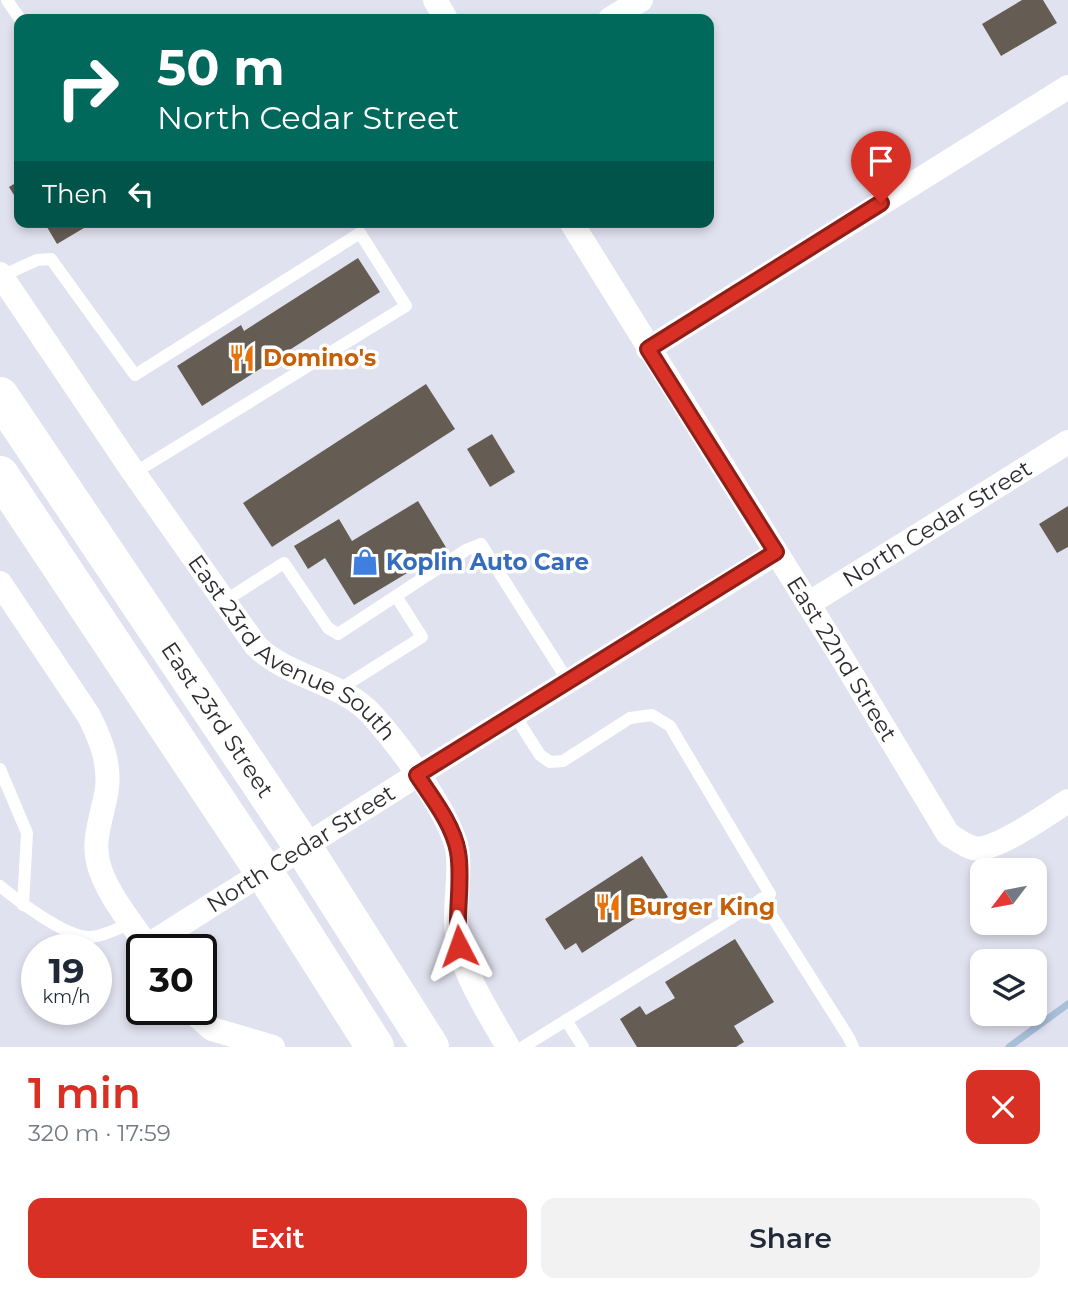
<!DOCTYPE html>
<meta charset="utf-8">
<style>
body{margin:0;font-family:Montserrat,sans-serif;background:#f2f2f3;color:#1f2937;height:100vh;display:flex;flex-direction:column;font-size:26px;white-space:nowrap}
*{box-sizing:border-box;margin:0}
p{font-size:23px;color:#747a83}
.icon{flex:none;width:38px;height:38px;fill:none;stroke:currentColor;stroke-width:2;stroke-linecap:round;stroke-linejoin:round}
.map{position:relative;height:1047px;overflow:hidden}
.sheet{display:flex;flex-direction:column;background:#fff;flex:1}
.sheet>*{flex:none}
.guide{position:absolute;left:14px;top:14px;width:700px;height:214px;border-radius:14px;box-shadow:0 4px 10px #0003;background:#00695c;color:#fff;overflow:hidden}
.needle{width:46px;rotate:238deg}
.tools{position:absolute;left:970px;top:858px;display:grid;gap:14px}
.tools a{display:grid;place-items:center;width:77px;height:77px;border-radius:14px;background:#fff;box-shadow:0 4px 10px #0003;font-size:35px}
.speed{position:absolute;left:21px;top:934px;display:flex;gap:14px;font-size:35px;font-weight:700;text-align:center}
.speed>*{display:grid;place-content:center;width:91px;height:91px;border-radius:50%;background:#fff;box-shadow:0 4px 10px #0003;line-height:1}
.speed small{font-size:18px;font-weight:400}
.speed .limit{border:4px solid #111;border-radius:10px;background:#fff;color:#111}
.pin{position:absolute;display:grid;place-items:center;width:60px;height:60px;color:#fff;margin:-72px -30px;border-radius:50% 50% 50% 0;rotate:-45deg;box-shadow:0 0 7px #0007}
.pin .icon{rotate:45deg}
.me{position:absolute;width:77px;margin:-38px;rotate:356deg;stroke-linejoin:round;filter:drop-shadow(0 0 5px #0008)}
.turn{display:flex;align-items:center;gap:24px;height:147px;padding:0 28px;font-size:32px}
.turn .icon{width:91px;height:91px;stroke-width:2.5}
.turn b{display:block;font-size:49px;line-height:60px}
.then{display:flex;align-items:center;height:66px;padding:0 28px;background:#0003;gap:14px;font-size:26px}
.round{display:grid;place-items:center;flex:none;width:74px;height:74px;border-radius:14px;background:#f2f2f3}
.summary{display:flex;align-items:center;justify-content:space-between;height:119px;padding:0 28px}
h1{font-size:42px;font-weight:600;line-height:52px;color:#d93025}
.action{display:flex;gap:14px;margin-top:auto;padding:14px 28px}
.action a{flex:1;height:80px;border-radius:14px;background:#d93025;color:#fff;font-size:28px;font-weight:600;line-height:80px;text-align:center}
.action a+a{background:#f2f2f3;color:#1f2937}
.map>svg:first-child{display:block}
</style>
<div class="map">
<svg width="1068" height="1047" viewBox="0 0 1068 1047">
<rect width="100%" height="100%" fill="#e1e2ef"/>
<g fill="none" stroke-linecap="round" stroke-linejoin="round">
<path stroke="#a7bfd7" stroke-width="7" d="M1009,1047L1068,1004"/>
</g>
<g fill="#655d54">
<path d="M1022,0H1043L1057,23L1001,56L982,24Z"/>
<path d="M19,181V203L9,187Z"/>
<path d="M44,222H94L57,244Z"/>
<path d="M358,258L380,292L202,406L177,366L241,325L244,331Z"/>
<path d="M426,384L455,429L272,547L243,503Z"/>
<path d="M492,434L515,472L490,487L467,449Z"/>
<path d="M418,501L447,549L354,605L325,558L308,569L294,546L339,519L352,541Z"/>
<path d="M1068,506V547L1057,553L1039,524Z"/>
<path d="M642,856L668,897L582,953L576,943L565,950L545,919Z"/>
<path d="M735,939L774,1002L734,1026L744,1042L736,1047H637L620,1019L640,1006L646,1015L675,998L665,982Z"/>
</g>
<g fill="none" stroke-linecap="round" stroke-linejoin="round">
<g stroke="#fff" stroke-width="12">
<path d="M7,0L20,19"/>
<path d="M2,276L37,260L51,259L135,375L360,233L406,306L134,473"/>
<path d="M223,602L284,563L328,628L338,634L466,550L481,544L568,681"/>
<path d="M338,690L422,637L396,596"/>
<path d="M514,714L540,755L550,762L563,761L630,718L652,715L670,726L770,894L523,1047"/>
<path d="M0,769L27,833L23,905"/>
<path d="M0,886C18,901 67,938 90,937C103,937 120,927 132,923"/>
<path d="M761,899L849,1038L853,1047"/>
<path d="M566,1020L583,1047"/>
</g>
<g stroke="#fff" stroke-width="24">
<path d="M435,0L446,19"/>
<path d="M610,19L641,0"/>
<path id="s1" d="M571,222L842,658L948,834C956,839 965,846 973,848C994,853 1049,813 1068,801"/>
<path id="s2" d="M0,274L134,473L256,646C290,679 342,681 373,716C398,744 456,820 458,856C460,886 452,917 459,947C468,982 490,1015 508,1047"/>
<path d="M648,349L1068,87"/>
<path d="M0,583L89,716C100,738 110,762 107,788C104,812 92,837 98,862C106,894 132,923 150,950"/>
<path id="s3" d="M808,604L1068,442"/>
<path id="s4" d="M147,946L417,775L776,553"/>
<path d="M190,1010L212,1029L273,1047"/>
</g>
<g stroke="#fff" stroke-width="38">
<path id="s5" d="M0,396L303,847L430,1047"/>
<path d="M0,475L264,872L375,1047"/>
</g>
</g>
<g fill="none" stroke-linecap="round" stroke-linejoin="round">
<defs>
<path id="route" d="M459,946C455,915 463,881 458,852C453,824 432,798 417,775L776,552L648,349L881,203"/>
</defs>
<use href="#route" stroke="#8d1f18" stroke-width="18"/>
<use href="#route" stroke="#d93025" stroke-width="12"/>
</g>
<defs>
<symbol id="restaurant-bare" viewBox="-9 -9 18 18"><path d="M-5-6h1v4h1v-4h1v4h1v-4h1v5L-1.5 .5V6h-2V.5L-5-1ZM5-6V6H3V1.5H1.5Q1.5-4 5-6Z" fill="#e8710a" stroke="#fff" stroke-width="2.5" paint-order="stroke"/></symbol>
<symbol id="shop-bare" viewBox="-9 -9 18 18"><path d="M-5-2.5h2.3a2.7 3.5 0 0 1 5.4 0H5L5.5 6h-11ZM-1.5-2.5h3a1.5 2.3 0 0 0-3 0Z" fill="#3f7fe0" stroke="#fff" stroke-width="2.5" paint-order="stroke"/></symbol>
</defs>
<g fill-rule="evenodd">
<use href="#restaurant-bare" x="223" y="339" width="38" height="38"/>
<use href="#shop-bare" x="346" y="543" width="38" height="38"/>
<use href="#restaurant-bare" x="589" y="888" width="38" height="38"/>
</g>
<g text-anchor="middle" stroke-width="7" stroke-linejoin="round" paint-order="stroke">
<g font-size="23" font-weight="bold" fill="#c56008" stroke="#fff" text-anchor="start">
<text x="263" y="366">Domino's</text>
<text x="629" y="915">Burger King</text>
</g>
<g font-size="23" fill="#2c2c31" stroke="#fff">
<text dy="8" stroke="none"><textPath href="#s3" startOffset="152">North Cedar Street</textPath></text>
<text dy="8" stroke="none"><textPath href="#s2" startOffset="480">East 23rd Avenue South</textPath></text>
<text dy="8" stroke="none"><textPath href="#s1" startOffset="514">East 22nd Street</textPath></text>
<text dy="8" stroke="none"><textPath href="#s5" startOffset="390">East 23rd Street</textPath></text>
<text dy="8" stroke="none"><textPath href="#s4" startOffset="182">North Cedar Street</textPath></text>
</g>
<g font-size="23" font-weight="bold" fill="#366cbe" stroke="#fff" text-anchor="start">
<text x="386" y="570">Koplin Auto Care</text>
</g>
</g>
</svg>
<div class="tools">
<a><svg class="needle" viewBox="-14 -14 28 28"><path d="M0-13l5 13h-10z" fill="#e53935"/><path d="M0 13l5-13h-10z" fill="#747a83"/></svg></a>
<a><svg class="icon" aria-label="layers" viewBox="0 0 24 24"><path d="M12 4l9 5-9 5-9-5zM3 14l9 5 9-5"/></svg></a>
</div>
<div class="speed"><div>19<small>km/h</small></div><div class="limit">30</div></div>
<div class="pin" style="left:881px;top:203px;background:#d93025"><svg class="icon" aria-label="arrive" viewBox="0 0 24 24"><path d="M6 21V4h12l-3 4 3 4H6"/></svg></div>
<svg class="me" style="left:459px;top:946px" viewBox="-20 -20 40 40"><path d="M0-17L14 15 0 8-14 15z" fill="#d93025" stroke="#fff" stroke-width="4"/></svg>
<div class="guide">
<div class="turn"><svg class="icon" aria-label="right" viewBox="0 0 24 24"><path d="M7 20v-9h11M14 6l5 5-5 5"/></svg><div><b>50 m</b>North Cedar Street</div></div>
<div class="then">Then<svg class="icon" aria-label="left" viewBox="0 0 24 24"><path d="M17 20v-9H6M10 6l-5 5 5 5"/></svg></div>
</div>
</div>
<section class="sheet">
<div class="summary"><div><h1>1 min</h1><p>320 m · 17:59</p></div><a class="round" style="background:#d93025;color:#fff"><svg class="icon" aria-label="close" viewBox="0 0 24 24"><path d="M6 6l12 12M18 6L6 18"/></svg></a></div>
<div class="action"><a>Exit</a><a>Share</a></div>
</section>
